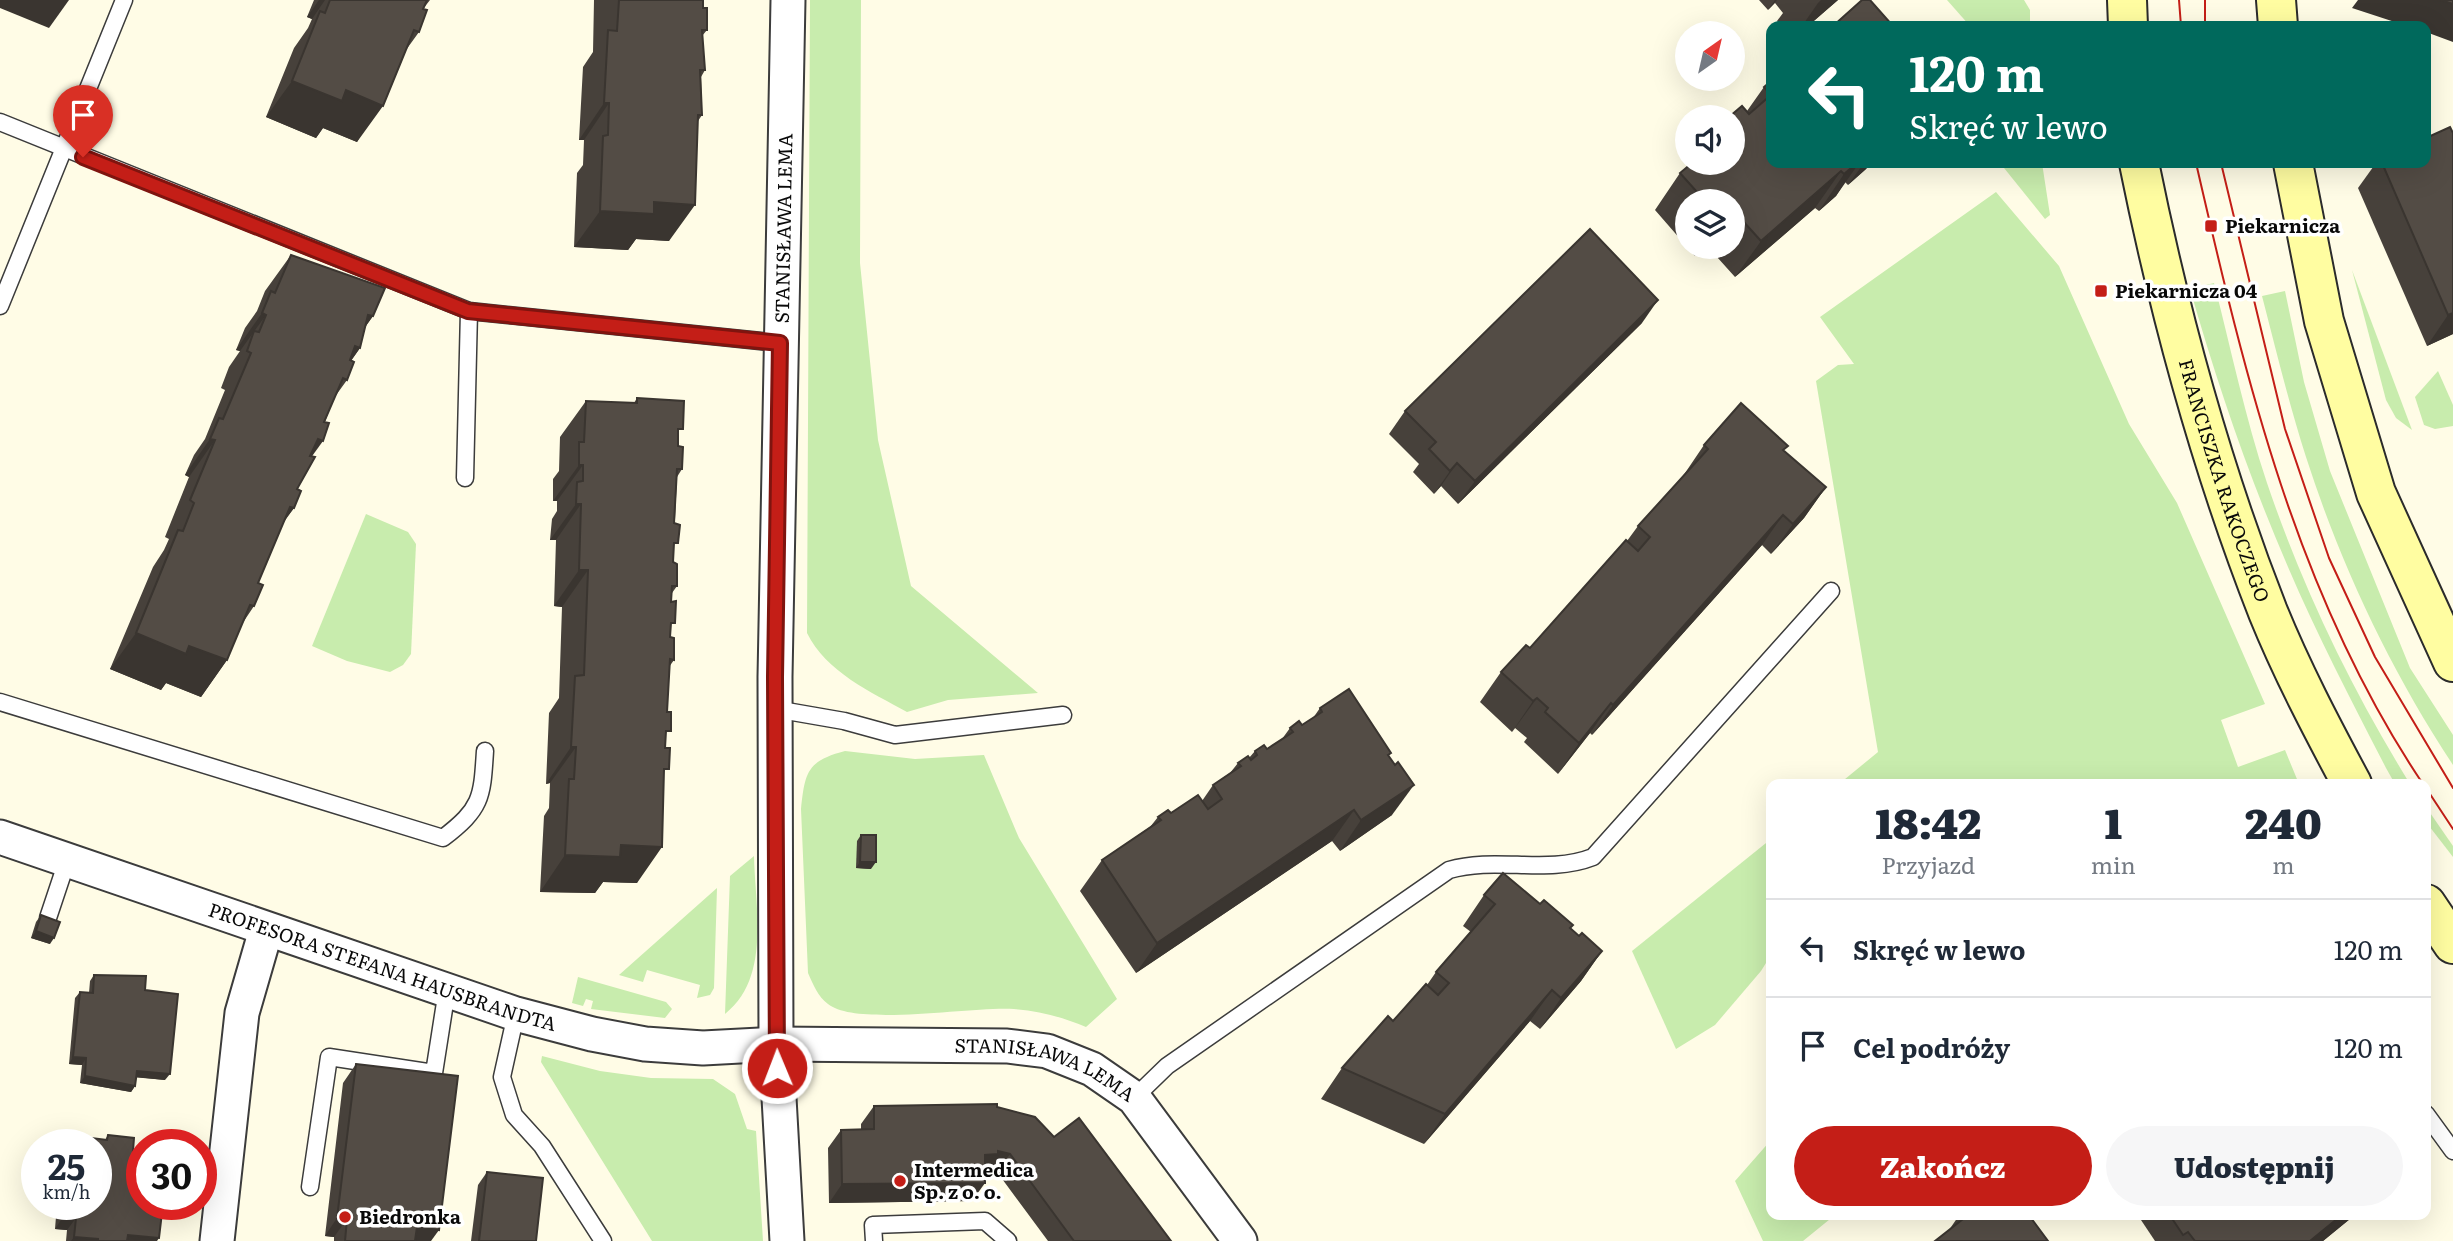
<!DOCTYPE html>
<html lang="pl">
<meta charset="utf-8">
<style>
body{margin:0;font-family:Literata,serif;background:#f6f6f7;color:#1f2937;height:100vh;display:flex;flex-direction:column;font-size:26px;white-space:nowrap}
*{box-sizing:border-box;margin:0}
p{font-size:23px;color:#747a83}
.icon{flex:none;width:38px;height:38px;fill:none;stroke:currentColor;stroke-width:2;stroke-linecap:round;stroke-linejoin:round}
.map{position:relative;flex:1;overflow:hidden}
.details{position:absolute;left:1766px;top:779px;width:665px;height:441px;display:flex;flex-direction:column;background:#fff;border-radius:14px;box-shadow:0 7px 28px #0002}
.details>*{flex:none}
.guide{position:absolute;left:1766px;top:21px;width:665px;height:147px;border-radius:14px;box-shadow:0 7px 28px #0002;background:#00695c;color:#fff;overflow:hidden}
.needle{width:46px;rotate:34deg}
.controls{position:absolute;left:1675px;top:21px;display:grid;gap:14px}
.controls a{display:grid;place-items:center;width:70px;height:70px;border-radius:50%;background:#fff;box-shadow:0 7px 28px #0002;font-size:35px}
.speed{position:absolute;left:21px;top:1129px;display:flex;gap:14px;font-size:35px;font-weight:700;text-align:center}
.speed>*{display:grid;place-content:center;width:91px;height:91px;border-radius:50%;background:#fff;box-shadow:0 7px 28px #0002;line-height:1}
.speed small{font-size:18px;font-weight:400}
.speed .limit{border:10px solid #d22;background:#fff;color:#111}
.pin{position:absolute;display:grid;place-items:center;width:60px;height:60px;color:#fff;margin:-72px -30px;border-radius:50% 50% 50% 0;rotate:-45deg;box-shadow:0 0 7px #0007}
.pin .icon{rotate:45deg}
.me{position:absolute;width:77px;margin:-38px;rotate:359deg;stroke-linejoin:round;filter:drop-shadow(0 0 5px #0008)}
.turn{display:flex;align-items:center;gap:24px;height:147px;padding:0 28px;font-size:32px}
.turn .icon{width:91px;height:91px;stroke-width:2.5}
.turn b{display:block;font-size:49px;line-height:60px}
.eta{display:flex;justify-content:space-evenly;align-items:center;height:119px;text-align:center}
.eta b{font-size:42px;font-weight:800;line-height:49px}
.cta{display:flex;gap:14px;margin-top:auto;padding:14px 28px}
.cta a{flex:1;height:80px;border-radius:42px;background:#c41e17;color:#fff;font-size:28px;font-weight:800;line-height:80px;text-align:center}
.cta a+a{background:#f6f6f7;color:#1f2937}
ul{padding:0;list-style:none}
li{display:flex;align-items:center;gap:21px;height:98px;padding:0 28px;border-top:2px solid #e0e1e3}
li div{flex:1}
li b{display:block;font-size:26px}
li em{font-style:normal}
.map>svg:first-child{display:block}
</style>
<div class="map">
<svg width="2453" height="1241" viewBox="0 0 2453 1241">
<rect width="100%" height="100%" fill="#fffce6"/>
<g fill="#c8ecad">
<path d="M810,0H861L860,263L878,440L911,586L1038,693L948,700L907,712C871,692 826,672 807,633Z"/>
<path d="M1947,0H2024L2030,10V26H1970Z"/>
<path d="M2000,163H2042L2050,215L2045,219Z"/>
<path d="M1996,192L2059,266L2129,424L2177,503L2265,704L2221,720L2238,767L2285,750L2299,784H1839L1878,752L1816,381L1838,365L1854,364L1820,317Z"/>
<path d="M2352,270L2412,430L2396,418L2386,400Z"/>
<path d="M2214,283C2231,349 2245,417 2267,483C2303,589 2351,688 2410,784H2395L2386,768C2352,702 2317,635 2288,567C2249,477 2217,383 2190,289Z"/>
<path d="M2285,291L2304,382L2330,471L2410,668L2453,735V765C2390,669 2341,566 2306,457C2289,404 2276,350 2262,296Z"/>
<path d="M2438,371L2453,405V426L2435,429L2424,425L2415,397Z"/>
<path d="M366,514L408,532L416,544L411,654L403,665L390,672L347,661L312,646Z"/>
<path d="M845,751L915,759L984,755L1019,838L1117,999L1086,1027C1062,1017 1040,1011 1014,1009C974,1006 856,1027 828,1004C818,997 813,984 808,973L801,809C805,772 807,761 845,751Z"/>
<path d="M2426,807L2453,846V857L2426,822Z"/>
<path d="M1771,839V955L1761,971L1715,1025L1676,1049L1632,951Z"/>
<path d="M754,856C755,907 771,978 725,1014L730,876Z"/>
<path d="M717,888L714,988L710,995L697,998L700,985L647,970L643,982L619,975Z"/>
<path d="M578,977L666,1002L672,1009L665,1018L591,1009L593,1001L586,999L583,1006L572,1003Z"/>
<path d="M542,1056L600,1071L651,1078L713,1079L735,1094L747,1129L756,1131L763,1241H652L541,1062Z"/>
<path d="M1771,1140V1214L1835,1215L1803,1241H1763L1735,1181Z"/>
</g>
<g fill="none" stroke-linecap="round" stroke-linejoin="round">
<defs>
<g id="service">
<path d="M0,122L469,311L780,343"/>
<path d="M0,306L124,0"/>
<path d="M465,478L469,311"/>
<path d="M0,702L443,838C482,808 482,798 485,751"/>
<path d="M775,709L844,721L895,735L1063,715"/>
<path d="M48,918L67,861"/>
<path d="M516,1014L502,1077L514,1115L542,1146L603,1241"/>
<path d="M1134,1098L1167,1066L1449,870C1496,856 1547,875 1593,857L1831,591"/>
<path d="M2426,1114L2453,1151"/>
<path d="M310,1187L329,1057L434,1073L447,990"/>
<path d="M874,1241L873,1225L985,1221L1008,1241"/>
</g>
<g id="minor">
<path id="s1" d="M0,837L516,1014L592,1034L645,1044L703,1048L776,1044L1007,1046L1047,1051L1092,1069L1134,1098L1240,1241"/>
<path d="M217,1241L242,1013L266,930"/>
<path id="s2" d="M787,1241L776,1044L775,677L788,0"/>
</g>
<g id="secondary">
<path d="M2127,0L2128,26"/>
<path d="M2276,0L2278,26"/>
<path id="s3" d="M2139,163C2170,316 2211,467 2268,612C2292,671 2322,728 2352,784"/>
<path d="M2293,163L2324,321L2376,493L2453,662"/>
<path d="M2426,904L2453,944"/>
</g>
</defs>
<use href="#service" stroke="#3c3c3c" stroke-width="19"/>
<use href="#minor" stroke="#3c3c3c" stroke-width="37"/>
<use href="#secondary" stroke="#2b2b2b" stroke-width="42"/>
<use href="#service" stroke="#fff" stroke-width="16"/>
<use href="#minor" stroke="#fff" stroke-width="33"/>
<use href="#secondary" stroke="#fffda1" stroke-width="38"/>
<g stroke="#c41e17" stroke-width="2">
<path d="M2179,0L2181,26"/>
<path d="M2205,26V0"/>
<path d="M2196,163C2246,380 2297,597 2423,784"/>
<path d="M2221,163L2285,429L2329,558L2375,657L2453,788"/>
<path d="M2426,788L2453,829"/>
</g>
</g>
<g fill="#47413b">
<path d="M314,0H430L423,9L419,32L406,50L357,142L323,128L316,138L266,117L294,48L308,28L312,19L307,17Z"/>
<path d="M594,0H703V8L707,30L702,36L705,70L701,77L702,115L698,121L669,241L636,239L628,250L574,247L577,173L583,165L584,140H579L583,67L593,52Z"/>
<path d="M1759,0H1838L1808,26H1781L1777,21L1783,13L1775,3L1768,10Z"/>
<path d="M1771,81V163H1871L1866,169L1848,185L1845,182L1836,196L1819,211L1815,208L1735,277L1708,247H1732V201H1687V247H1705L1695,256L1655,210L1680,173L1732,163L1747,111L1764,87Z"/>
<path d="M2376,163H2426L2453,334L2427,346L2358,188Z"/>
<path d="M291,255L373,316L365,327L360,348L351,361L347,380L334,398L312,456L297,489L294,508L283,522L258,583L254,606L242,624L227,660L201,697L166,683L161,690L110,669L153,567L164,550L169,539L165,537L189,477L185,475L194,455L205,439L225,390L221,388L229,367L240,351L236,350L245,328L257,311L265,291Z"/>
<path d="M1642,323L1458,504L1441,486L1434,494L1413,472L1419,464L1389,434L1405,411Z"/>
<path d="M637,398L678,436V446L682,469L677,477L673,562L677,586L672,593L670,637L674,660L669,667L664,775L637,883L603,882L595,893L540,892L544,816L549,808L550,783L546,784L549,713L559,698L562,607L554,606L556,540H550L552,519L557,511V501H553V479L559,471L560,437L586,401L634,403Z"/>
<path d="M1704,445L1784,451L1826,487L1804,518L1771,554L1762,545L1592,735L1590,733L1558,774L1524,742L1527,738L1515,728L1512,732L1480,702L1501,672L1530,648L1627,541L1638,526L1683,476Z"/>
<path d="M1320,708L1389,756L1392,815L1340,851L1332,841L1136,973L1080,891L1102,860L1150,827L1158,817L1171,813L1202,801L1213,785L1230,773L1238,763L1249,758L1255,751L1267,749L1282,739L1290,728L1302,725L1313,718Z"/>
<path d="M861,835L871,869L856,868L857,841Z"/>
<path d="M1484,895L1540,904L1579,936L1602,951L1581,981L1540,1029L1530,1021L1424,1144L1321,1099L1342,1068L1393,1021L1427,985L1436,972L1471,932L1463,926Z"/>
<path d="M41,915L50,944L31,938L36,922Z"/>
<path d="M94,975L145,990L165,1080L136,1077L135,1086L131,1092L80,1083L82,1065L69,1064L75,998L80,992L89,993L90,981Z"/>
<path d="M356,1064L431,1241H334V1237L325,1236L343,1083Z"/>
<path d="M874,1106L997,1107L1054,1137L1171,1241H1048L997,1172L987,1169L972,1201L829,1203L828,1148L841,1130L861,1129V1124Z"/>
<path d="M108,1135L133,1151L157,1241H66L67,1230L55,1229L57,1204H96V1144H79L84,1137L105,1140Z"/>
<path d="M487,1172L536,1241H471L478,1185Z"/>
<path d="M1960,1214L2048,1241L1949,1230Z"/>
<path d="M2137,1214H2356L2323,1241H2155Z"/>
</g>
<g fill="#3a3530">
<path d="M0,0H69L49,28L0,8Z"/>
<path d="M319,0H325L312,19L307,17Z"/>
<path d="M1775,0H1777L1768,10Z"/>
<path d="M1821,0H1838L1808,26H1802L1818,3Z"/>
<path d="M2358,0H2441L2453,4V42L2426,32V26H2407L2352,8Z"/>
<path d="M292,81L346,90L383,106L357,142L323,128L316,138L266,117Z"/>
<path d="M604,103H609L584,140H579Z"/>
<path d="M1857,163H1859L1836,196L1819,211L1844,174Z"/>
<path d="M1864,163H1871L1866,169L1848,185Z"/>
<path d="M1841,171L1815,208L1735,277L1761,241Z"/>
<path d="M654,202L695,205L669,241L636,239L628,250L574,247L600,211Z"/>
<path d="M1701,247H1705L1695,256Z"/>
<path d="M1658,300L1642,323L1458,504L1475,481Z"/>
<path d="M262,313L266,315L240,351L236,350Z"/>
<path d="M2453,313V334L2427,346L2448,315Z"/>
<path d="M368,315L373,316L347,353Z"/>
<path d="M355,346L360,348L334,384Z"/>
<path d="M210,439L215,440L189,477L185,475Z"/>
<path d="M318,439L323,441L297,477Z"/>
<path d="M1457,463L1441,486L1434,494L1450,471Z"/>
<path d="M579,465H583L557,501H553Z"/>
<path d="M1826,487L1804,518L1771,554L1793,524Z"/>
<path d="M576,504H581L556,540H550Z"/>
<path d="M290,507L294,508L268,544Z"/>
<path d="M1783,515L1762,545L1592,735L1613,705Z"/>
<path d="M579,570H588L562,607L554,606Z"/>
<path d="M136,633L189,646L227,660L201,697L166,683L161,690L110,669Z"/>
<path d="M1537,698L1515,728L1512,732L1533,701Z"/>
<path d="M1611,703L1590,733L1558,774L1579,743Z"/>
<path d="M571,747H576L550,783L546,784Z"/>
<path d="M1414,785L1392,815L1340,851L1361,820Z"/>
<path d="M1354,810L1332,841L1136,973L1157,943Z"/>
<path d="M621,845L662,847L637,883L603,882L595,893L540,892L565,855Z"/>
<path d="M860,862H876L871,869L856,868Z"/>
<path d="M36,931L54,938L50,944L31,938Z"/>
<path d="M1602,951L1581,981L1540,1029L1561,998Z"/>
<path d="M1552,990L1530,1021L1424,1144L1445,1114Z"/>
<path d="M73,1057L86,1058L82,1065L69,1064Z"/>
<path d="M137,1071L170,1074L165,1080L132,1077Z"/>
<path d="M85,1076L135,1086L131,1092L80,1083Z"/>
<path d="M998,1151L1010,1154L997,1172L987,1169L985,1172V1155Z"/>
<path d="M985,1183L972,1201L829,1203L842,1184Z"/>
<path d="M2343,1214H2356L2323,1241H2310Z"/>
<path d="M63,1217L76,1218L67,1230L55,1229Z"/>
<path d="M337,1218L347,1219L334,1237L325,1236Z"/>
<path d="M417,1227L439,1230L431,1241H407Z"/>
<path d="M128,1235L159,1238L157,1241H124Z"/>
<path d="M74,1237L98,1239L97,1241H71Z"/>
</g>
<g fill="#534c45" stroke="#3a3530" stroke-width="2">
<path d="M330,0H427L423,9L427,10L419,32L414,30L383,106L346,90L342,101L292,81L320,11L325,13Z"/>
<path d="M619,0H703V8H707V30H702L705,70H700L702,115H698L695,205L654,202V214L600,211L603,136L608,135L609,103H604L608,30L617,31Z"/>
<path d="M1862,0H1870L1893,26H1833Z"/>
<path d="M2441,0H2453V4Z"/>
<path d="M1771,81V163H1857L1844,174L1841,171L1761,241L1732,209V201H1705L1680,173L1692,163H1732V117H1729L1742,106L1749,114L1771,95L1764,87Z"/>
<path d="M2450,127L2453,133V313L2448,315L2382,163H2426V138Z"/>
<path d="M1590,229L1658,300L1475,481L1457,463L1450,471L1429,449L1436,442L1405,411Z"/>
<path d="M291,255L385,288L373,316L368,315L360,348L355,346L350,360L354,362L347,380L343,378L324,422L329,423L323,441L318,439L310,456L315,457L297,489L301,491L294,508L290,507L258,583L263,585L254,606L250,605L227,660L189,646L186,654L136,633L178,530L183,531L194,503L190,500L215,440L210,439L219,418L223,419L251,353L247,351L254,331L259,332L266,315L262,313L271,291L275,293Z"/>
<path d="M637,398L684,401L683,429H678V446L683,447L682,469H677L674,523L680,525L678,543H674L673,562L677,564V586H672L671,602L676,601L675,623H671L670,637L674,638V660L670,659L667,712H671V731H666L665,748H670L669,769H664L662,847L621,845L620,857L565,855L569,779H574L576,747H571L575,676L584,675L588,570H579L581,504H576L577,482L583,481V465H579V442H584L586,401L637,403Z"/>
<path d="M1741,403L1788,446L1783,450L1826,487L1793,524L1783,515L1613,705L1611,703L1579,743L1545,712L1548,708L1537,698L1533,701L1501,672L1526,645L1530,648L1626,540L1638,551L1650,537L1638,526L1708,449L1704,445Z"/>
<path d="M1349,689L1391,753L1388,755L1395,765L1398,762L1414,785L1361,820L1354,810L1157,943L1102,860L1161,820L1158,817L1168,810L1171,813L1198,795L1208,809L1222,799L1213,785L1241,766L1238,763L1248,756L1251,760L1257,755L1255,751L1264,745L1267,749L1293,732L1290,728L1299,721L1302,725L1322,712L1320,708Z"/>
<path d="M861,835H876V862H860Z"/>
<path d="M1503,873L1540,904L1544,900L1573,925L1570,928L1579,936L1582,933L1602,951L1561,998L1552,990L1445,1114L1342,1068L1388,1016L1393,1021L1426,984L1438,995L1449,983L1436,972L1495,904L1484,895Z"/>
<path d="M41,915L60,922L54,938L36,931Z"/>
<path d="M94,975L146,976L145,990L178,994L170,1074L137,1071L135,1086L85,1076L86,1058L73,1057L80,992L93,993Z"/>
<path d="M356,1064L458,1076L439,1230L417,1227L415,1241H345L347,1219L337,1218Z"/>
<path d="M997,1104V1107L1035,1117L1054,1137L1079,1118L1171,1241H1074L1010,1154L998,1151V1154L985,1155V1183L842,1184L841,1130L874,1129V1106Z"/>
<path d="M108,1135L134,1138L133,1151L142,1152V1204H163L159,1238L128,1235L127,1241H98V1239L74,1237L76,1218L63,1217L64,1204H96V1144H83L84,1137L107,1140Z"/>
<path d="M487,1172L543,1178L536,1241H479Z"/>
<path d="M1960,1214H2028L2048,1241H1935L1963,1219Z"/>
<path d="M2169,1214H2343L2310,1241H2195L2188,1232L2183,1235Z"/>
</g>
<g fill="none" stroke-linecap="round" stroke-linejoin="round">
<defs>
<path id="route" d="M83,157L468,311L780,343L775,677L777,1068"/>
</defs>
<use href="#route" stroke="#7f140f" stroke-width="18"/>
<use href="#route" stroke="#c41e17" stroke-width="12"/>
</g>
<g fill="#c41e17" stroke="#fff" stroke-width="2.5">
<rect x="2204" y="219" width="14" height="14" rx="3.5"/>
<rect x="2094" y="284" width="14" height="14" rx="3.5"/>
<circle cx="900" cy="1181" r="7"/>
<circle cx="345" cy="1217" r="7"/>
</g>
<g text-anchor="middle" stroke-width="7" stroke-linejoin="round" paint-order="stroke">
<g font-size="19" font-weight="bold" fill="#090909" stroke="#fff" text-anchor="start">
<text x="2225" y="233">Piekarnicza</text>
<text x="2115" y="298">Piekarnicza 04</text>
<text x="914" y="1177">Intermedica<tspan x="914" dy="22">Sp. z o. o.</tspan></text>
<text x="359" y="1224">Biedronka</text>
</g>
<g font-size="19" fill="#090909" stroke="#fff">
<text dy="7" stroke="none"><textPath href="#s2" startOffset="1013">STANISŁAWA LEMA</textPath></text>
<text dy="7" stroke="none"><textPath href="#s3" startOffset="329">FRANCISZKA RAKOCZEGO</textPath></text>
<text dy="7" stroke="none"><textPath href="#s1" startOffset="404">PROFESORA STEFANA HAUSBRANDTA</textPath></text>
<text dy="7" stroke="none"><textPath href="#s1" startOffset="1083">STANISŁAWA LEMA</textPath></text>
</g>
</g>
</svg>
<div class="controls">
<a><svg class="needle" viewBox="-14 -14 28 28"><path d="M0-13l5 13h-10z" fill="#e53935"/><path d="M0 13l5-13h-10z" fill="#747a83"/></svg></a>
<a><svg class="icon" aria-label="sound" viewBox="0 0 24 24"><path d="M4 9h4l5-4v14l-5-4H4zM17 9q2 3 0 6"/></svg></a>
<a><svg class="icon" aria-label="layers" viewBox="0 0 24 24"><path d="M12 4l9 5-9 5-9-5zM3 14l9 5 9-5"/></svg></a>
</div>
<div class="speed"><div>25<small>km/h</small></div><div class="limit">30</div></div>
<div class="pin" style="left:83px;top:157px;background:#d93025"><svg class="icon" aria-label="arrive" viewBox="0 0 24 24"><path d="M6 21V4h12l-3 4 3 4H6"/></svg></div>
<svg class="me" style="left:777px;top:1068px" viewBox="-20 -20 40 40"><circle r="17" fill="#c41e17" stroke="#fff" stroke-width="3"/><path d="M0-11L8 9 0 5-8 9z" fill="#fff"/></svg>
<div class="guide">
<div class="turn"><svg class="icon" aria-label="left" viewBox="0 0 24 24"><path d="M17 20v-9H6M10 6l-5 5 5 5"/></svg><div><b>120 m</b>Skręć w lewo</div></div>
</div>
<section class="details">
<div class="eta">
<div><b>18:42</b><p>Przyjazd</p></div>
<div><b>1</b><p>min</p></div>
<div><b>240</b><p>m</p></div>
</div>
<ul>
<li><svg class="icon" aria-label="left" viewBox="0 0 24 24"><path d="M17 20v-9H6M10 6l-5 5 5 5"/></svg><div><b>Skręć w lewo</b></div><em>120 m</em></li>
<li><svg class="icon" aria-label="arrive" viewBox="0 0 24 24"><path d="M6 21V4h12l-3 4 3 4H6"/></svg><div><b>Cel podróży</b></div><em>120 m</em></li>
</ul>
<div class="cta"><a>Zakończ</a><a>Udostępnij</a></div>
</section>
</div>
